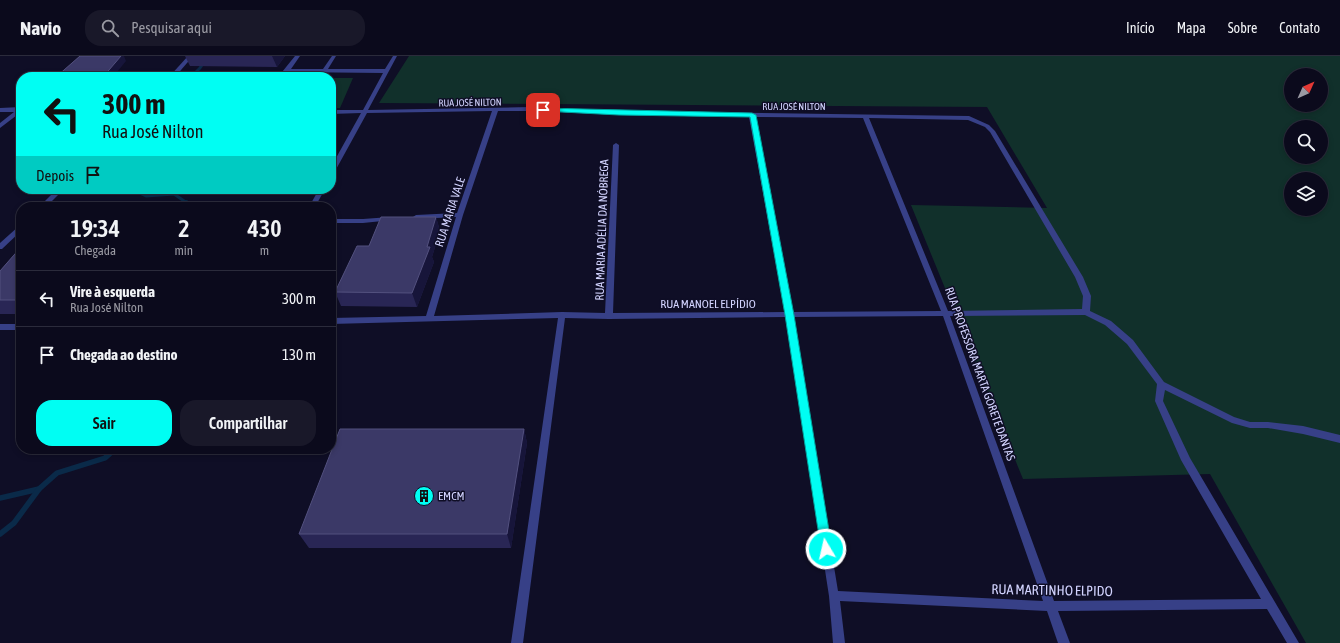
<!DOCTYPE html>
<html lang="pt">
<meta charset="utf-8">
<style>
body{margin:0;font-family:"Asap Condensed",sans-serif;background:#191829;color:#f1f3f6;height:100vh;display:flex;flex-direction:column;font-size:15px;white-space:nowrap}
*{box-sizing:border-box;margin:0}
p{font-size:13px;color:#9a9aa3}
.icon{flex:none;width:22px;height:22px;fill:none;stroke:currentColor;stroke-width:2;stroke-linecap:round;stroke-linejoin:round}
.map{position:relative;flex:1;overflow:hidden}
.sheet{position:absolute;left:16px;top:146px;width:320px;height:252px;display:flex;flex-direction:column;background:#0b0a1c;border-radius:16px;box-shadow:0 2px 6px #0003,0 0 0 1px #2b2b3b}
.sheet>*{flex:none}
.banner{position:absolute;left:16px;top:16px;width:320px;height:122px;border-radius:16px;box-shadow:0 2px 6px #0003,0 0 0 1px #2b2b3b;background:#00fef3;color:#111;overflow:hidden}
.needle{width:26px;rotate:45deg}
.buttons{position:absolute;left:1284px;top:12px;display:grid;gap:8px}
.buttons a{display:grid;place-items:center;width:44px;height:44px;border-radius:50%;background:#0b0a1c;box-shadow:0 2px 6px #0003,0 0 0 1px #2b2b3b;font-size:20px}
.pin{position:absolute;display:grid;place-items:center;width:34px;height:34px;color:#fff;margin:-17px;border-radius:8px;box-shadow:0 2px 6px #0006}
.me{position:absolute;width:44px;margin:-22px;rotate:351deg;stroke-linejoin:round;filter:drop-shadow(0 0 3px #0008)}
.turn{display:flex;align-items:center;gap:14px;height:84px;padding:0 20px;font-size:18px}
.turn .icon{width:52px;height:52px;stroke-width:2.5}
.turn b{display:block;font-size:28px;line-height:34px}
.then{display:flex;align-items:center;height:38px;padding:0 20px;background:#0003;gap:8px;font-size:15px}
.eta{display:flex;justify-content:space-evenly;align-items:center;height:68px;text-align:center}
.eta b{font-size:24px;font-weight:600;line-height:28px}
.button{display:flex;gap:8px;margin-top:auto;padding:8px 20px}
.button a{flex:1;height:46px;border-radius:16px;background:#00fef3;color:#111;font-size:16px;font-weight:600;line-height:46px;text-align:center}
.button a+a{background:#191829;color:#f1f3f6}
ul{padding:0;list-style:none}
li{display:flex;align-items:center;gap:12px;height:56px;padding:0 20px;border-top:1px solid #2b2b3b}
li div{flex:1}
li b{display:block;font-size:15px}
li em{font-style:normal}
header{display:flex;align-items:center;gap:24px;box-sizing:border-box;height:56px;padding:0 20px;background:#0b0a1c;border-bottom:1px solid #2b2b3b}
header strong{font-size:19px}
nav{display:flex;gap:22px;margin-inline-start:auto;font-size:14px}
.search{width:280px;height:36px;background:#191829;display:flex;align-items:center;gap:10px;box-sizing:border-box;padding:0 14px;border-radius:16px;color:#9a9aa3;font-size:15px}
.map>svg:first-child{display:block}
</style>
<header>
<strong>Navio</strong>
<div class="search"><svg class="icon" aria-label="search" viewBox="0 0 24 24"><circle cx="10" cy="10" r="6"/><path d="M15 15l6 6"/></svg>Pesquisar aqui</div>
<nav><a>Início</a><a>Mapa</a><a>Sobre</a><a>Contato</a></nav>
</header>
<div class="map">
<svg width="1340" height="587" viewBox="0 0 1340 587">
<rect width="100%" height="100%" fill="#0f0e26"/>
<g fill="#11302b" fill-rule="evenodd">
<path d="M409,0H1340V587H1306L1210,418L1023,423L911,149L1047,152L987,51L379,47ZM1291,19H1321V49H1291ZM1291,71H1321V101H1291ZM1291,123H1321V153H1291Z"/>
<path d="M331,22H353L340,52H331Z"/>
</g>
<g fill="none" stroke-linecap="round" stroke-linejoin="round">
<g stroke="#0a2a49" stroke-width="3">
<path d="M191,21L200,12L208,0"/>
<path d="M131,133L146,140L174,138L187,147"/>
</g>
<path stroke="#0a2a49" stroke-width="4" d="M186,146L193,151"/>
<g stroke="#0a2a49" stroke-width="5.5">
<path d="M0,442L39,433"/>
<path d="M0,478L14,467L39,433L57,417L105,402L115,393"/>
</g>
<g fill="#374087" fill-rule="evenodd">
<path d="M188,0H193L175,21H169Z"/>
<path d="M295,0H300L291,13H323L332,0H336L328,13H385L393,0H397L368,54L531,51L619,55L969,60L989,69L995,75L1083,221L1091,240L1090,255L1111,265L1133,284L1164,326L1234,361L1250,366H1268L1303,370L1340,379V387L1303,378L1268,372H1250L1232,367L1165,334L1163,345L1190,402L1299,587H1287L1267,553L1058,555L1070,587H1058L1047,555L840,545L845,587H833L829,540L786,261L609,263L565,262L523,587H511L558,262L331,268V262L426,260L456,161L416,163L413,161L416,159L457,157L492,55L367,57L334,117L331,119V111L361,57L331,58V54H363L383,17L288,16L284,21H278ZM498,55H531L619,59L749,61L785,256L613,257L619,89L616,87L613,89L605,257L562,256L434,260L463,159ZM755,61L863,62L941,255L792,256ZM869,62L968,64L985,71L990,76L1075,221L1083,240L1082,253L948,255ZM1085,259L1105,269L1127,288L1157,328L1155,345L1181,404L1261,543L1054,545L950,260ZM943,260L1043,545L838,535L793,261Z"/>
<path d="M21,51V56L0,72V67L14,56H0V52Z"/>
<path d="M57,133H64L46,151H39Z"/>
<path d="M319,133H325L315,151H309Z"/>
<path d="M390,161L393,163L392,164L363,167H331V163H363Z"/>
<path d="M21,169V175L2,193H0V187L19,170Z"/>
<rect x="0" y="268" width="21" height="6"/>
</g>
</g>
<g fill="#292655">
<path d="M185,0H285L277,11L190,10Z"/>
<path d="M436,161L440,175L432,201L434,206L417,251L341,250L335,236Z"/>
<path d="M21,191V258H0V215Z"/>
<path d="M524,373L527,387L511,492H309L299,478Z"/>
</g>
<g fill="#17153a">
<path d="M121,0H124L126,5L113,21H103Z"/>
<path d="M272,0H285L277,11Z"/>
<path d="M436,161L440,175L432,201L434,206L417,251L412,237Z"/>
<path d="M524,373L527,387L511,492L507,478Z"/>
</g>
<g fill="#3b3967" stroke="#53517f">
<path d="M80,0H121L103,21H56Z"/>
<path d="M381,161H436L427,191H430L412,237L335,236L357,190H369Z"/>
<path d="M21,191V244H0V215Z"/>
<path d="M340,373H524L507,478H299Z"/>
</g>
<path fill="#00fef3" stroke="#00a59e" d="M541,52L752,57L756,59L794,259L832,493L830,497L826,498L822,497L821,493L785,259L750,61L619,59L543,55L540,54Z"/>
<defs>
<symbol id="building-disc" viewBox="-11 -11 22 22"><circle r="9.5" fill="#00fef3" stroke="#0f0e26"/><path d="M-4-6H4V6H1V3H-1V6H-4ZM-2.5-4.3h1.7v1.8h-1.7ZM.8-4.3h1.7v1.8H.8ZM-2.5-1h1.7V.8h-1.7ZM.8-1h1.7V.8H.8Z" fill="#111"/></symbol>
</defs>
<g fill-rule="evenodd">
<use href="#building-disc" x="413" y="429" width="22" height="22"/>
</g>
<g text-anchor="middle" stroke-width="3" stroke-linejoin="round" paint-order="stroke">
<g font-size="10" fill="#d3d4ff" stroke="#0f0e26">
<text transform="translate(470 46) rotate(-1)" y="4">RUA JOSÉ NILTON</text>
<text x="794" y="54">RUA JOSÉ NILTON</text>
</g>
<g font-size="12" fill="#d3d4ff" stroke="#0f0e26">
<text transform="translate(450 156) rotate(-72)" y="4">RUA MARIA VALE</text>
<text transform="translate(602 174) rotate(-88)" y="4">RUA MARIA ADÉLIA DA NÓBREGA</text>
<text x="708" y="252">RUA MANOEL ELPÍDIO</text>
<text transform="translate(980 318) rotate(70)" y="4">RUA PROFESSORA MARTA GORETE DANTAS</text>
</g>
<g font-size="12" fill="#d3d4ff" stroke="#0f0e26" text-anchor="start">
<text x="438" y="444">EMCM</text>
</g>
<g font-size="14" fill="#d3d4ff" stroke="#0f0e26">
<text transform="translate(1052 534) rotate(1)" y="5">RUA MARTINHO ELPIDO</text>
</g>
</g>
</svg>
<div class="buttons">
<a><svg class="needle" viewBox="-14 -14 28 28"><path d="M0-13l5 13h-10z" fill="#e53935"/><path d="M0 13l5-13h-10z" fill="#9a9aa3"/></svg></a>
<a><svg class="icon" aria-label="search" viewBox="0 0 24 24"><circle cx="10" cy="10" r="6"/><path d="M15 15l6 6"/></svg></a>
<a><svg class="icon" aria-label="layers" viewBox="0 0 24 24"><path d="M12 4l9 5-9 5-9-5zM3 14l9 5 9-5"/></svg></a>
</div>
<div class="pin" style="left:543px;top:54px;background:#d93025"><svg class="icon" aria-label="arrive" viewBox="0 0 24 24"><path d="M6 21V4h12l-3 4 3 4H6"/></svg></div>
<svg class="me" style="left:826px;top:493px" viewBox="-20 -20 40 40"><circle r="17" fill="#00fef3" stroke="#fff" stroke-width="3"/><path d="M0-11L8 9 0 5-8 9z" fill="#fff"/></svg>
<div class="banner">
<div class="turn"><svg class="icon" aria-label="left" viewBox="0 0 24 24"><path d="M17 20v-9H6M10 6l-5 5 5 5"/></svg><div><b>300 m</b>Rua José Nilton</div></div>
<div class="then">Depois<svg class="icon" aria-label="arrive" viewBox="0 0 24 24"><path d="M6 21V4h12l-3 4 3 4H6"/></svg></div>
</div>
<section class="sheet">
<div class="eta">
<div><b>19:34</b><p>Chegada</p></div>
<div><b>2</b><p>min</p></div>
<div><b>430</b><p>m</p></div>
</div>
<ul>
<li><svg class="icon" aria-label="left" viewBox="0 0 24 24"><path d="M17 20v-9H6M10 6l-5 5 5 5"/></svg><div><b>Vire à esquerda</b><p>Rua José Nilton</p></div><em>300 m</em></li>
<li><svg class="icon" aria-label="arrive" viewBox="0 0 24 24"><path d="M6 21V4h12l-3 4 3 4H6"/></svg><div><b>Chegada ao destino</b></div><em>130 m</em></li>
</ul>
<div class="button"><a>Sair</a><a>Compartilhar</a></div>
</section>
</div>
